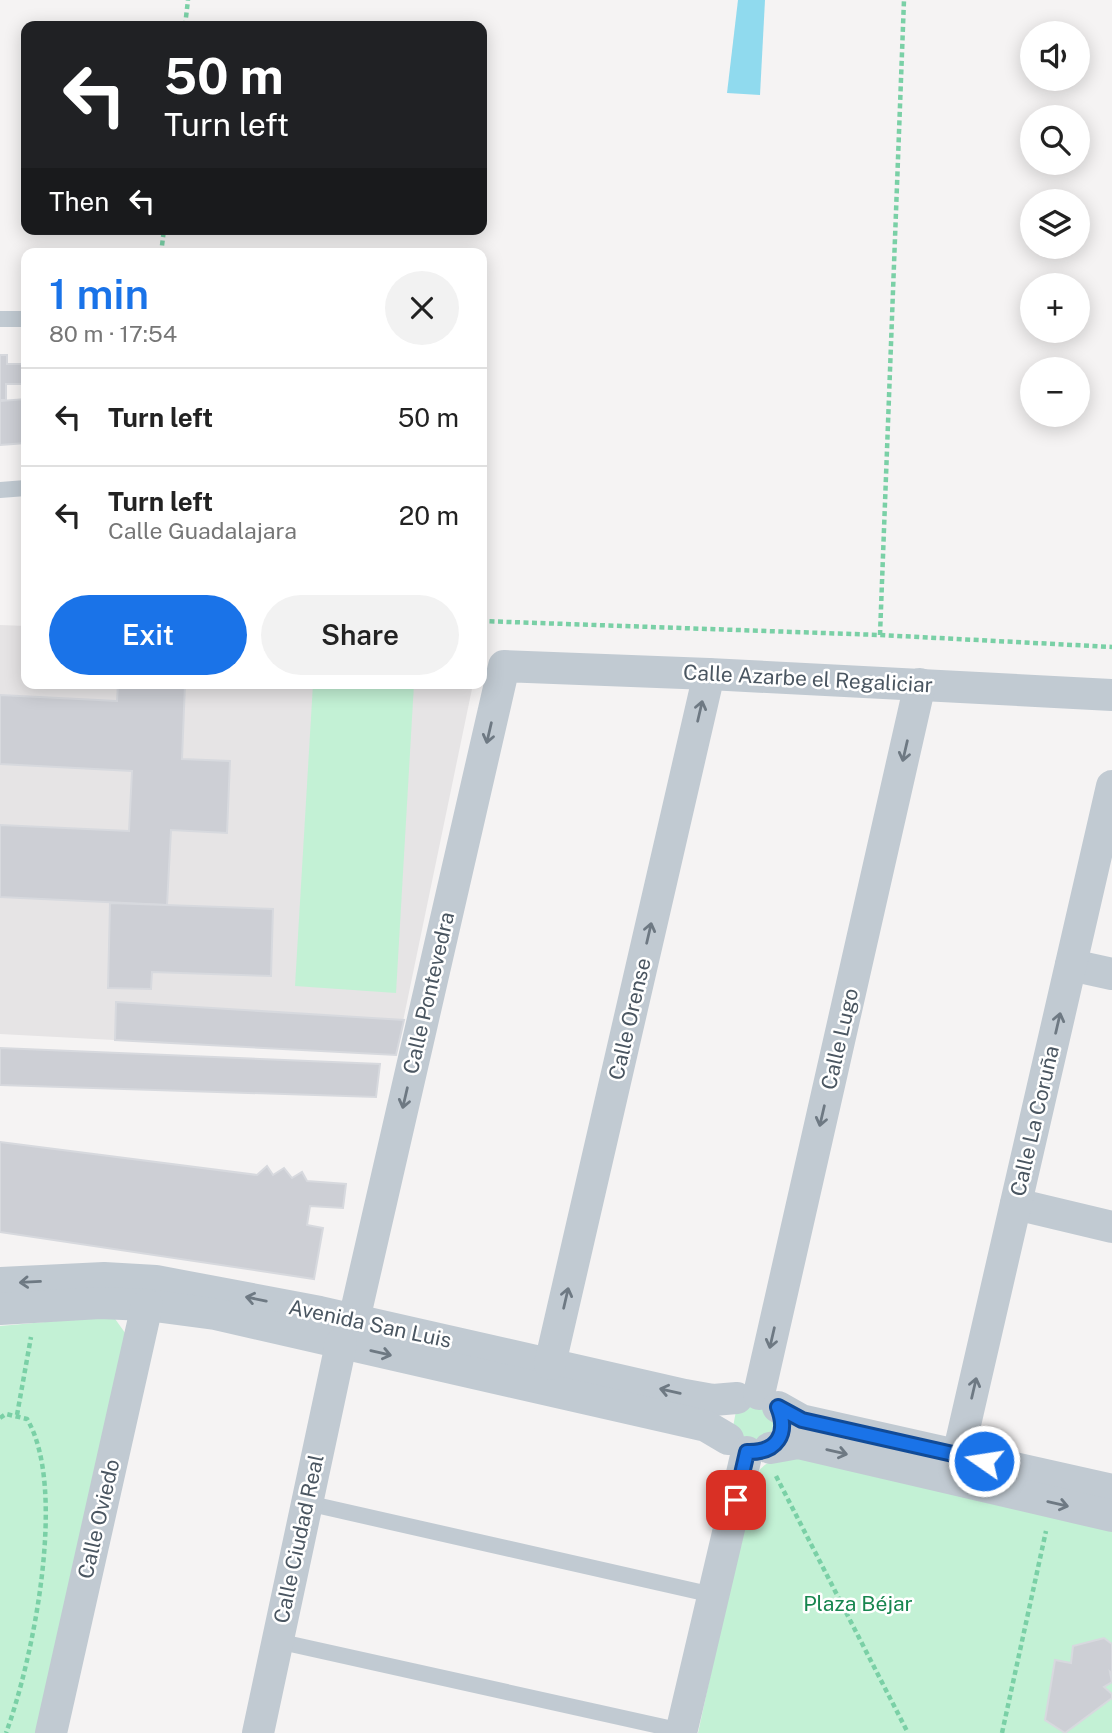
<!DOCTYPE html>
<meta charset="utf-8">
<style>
body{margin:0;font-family:"Public Sans",sans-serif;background:#f2f2f2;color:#222;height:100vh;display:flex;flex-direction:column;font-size:26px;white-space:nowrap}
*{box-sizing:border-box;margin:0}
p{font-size:23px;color:#767676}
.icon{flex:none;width:38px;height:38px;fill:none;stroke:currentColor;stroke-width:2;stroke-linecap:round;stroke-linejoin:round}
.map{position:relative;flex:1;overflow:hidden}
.panel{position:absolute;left:21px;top:248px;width:466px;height:441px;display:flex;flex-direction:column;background:#fff;border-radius:14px;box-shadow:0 4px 18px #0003}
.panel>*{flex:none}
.hud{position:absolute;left:21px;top:21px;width:466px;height:214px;border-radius:14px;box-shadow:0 4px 18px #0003;background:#202124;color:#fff;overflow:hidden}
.controls{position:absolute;left:1020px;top:21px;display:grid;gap:14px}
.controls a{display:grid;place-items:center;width:70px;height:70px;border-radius:50%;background:#fff;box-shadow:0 4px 18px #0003;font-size:35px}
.pin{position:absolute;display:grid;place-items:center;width:60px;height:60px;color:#fff;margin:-30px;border-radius:14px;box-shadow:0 4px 10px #0006}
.me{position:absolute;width:77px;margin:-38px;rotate:283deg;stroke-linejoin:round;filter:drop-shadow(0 0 5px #0008)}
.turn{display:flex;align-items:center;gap:24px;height:147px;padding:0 28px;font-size:32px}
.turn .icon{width:91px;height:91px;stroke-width:2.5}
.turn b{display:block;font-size:49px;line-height:60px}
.then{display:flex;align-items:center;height:66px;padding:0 28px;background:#0003;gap:14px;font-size:26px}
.round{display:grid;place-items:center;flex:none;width:74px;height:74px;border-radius:37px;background:#f2f2f2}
.head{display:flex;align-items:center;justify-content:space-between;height:119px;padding:0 28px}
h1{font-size:42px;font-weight:600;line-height:52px;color:#1a73e8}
.button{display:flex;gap:14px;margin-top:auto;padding:14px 28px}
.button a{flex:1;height:80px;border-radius:42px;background:#1a73e8;color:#fff;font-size:28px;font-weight:600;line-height:80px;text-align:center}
.button a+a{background:#f2f2f2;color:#222}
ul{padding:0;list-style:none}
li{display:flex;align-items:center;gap:21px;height:98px;padding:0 28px;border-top:2px solid #e0e0e0}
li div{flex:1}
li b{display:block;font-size:26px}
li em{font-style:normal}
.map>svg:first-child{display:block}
</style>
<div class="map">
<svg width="1112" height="1733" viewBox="0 0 1112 1733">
<rect width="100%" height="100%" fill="#f5f3f3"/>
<path fill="#e6e4e5" d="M0,625L26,626V684H473L396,1055L0,1034Z"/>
<g fill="#c3f1d5">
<path d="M313,684H414L396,993L295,986Z"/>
<path d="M113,1316L128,1337L36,1733H0V1326Z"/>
<path d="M758,1402L774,1419L771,1435L749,1444L733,1427L736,1411Z"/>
<path d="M791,1456L1112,1530V1733H698L752,1482C761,1463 771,1460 791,1456Z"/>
</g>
<path fill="#90daee" d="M738,0H765L760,95L727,93Z"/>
<g fill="#cdcfd5" stroke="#d7d9de" stroke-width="2">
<path d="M0,355H7V364H25L26,384H6V400H0Z"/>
<path d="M26,399V443L0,445V401Z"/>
<path d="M118,684H185L182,759L230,761L227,833L171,830L167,905L0,897V825L129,831L132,771L0,764V695L117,701Z"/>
<path d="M110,903L273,909L271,976L152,972L151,989L108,988Z"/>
<path d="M116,1002L404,1020L396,1055L115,1040Z"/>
<path d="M0,1048L380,1064L376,1097L0,1085Z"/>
<path d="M0,1142L257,1175L267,1166L273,1175L284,1168L292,1178L302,1172L307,1181L346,1184L343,1208L310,1206L307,1225L323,1228L314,1279L0,1232Z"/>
<path d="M1104,1638L1112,1644V1674L1110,1672L1112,1682L1104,1687L1112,1694V1698L1065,1733L1045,1720L1055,1660L1071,1663L1073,1646Z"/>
</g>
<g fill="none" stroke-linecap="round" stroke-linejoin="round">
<g stroke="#7ad0a6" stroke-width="4.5" stroke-dasharray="5 3.5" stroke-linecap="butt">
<path d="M185,26L188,0"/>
<path d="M161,254L164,229"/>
<path d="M481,621L880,635L1112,647"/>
<path d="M880,635L904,0"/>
<path d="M17,1415L31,1337"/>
<path d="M0,1418L6,1414L27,1419C68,1488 33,1660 6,1733"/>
<path d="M776,1476L908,1733"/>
<path d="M1002,1733L1046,1531"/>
</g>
<g stroke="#c1cad2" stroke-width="16">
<path d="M0,319H26"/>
<path d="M0,490L26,488"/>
<path d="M307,1503L713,1595"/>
<path d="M277,1641L682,1731"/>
</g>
<g stroke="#c1cad2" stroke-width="32">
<path d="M1071,965L1112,974"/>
<path d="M1016,1204L1112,1227"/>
<path d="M0,1283L104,1278L156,1281L320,1312L685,1395L713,1400L737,1398"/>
<path d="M0,1309L100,1303L147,1305L215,1314L706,1426L728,1439"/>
<path d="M354,1320L504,666L709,674L1112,695"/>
<path d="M550,1364L709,674"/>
<path d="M759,1394L920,684"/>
<path d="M778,1407L801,1420L1112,1490"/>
<path d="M770,1448L798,1443L1112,1516"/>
<path d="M958,1455L1112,786"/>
<path d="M51,1733L147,1305"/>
<path d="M258,1733L341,1344"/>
<path d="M681,1733L747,1452"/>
</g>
</g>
<defs><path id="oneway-shaft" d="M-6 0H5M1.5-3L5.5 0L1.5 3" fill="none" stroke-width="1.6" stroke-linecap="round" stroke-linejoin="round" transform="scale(1.75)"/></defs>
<g stroke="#6e7983">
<use href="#oneway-shaft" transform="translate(700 711) rotate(-77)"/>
<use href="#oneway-shaft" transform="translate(489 733) rotate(103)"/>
<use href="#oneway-shaft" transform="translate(905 751) rotate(103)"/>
<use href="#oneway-shaft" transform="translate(649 933) rotate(-77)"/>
<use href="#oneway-shaft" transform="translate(1058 1023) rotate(-77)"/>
<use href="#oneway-shaft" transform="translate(405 1098) rotate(103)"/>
<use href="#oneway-shaft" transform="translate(822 1116) rotate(103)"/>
<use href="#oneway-shaft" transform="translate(30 1282) rotate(177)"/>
<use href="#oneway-shaft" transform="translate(566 1298) rotate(-77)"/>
<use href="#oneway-shaft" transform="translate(256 1299) rotate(-168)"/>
<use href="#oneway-shaft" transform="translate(772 1338) rotate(103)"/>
<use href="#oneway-shaft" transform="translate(381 1353) rotate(13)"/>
<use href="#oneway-shaft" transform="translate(974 1388) rotate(-77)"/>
<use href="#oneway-shaft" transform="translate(670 1391) rotate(-167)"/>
<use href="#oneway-shaft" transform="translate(837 1452) rotate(13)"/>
<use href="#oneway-shaft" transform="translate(1058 1504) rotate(13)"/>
</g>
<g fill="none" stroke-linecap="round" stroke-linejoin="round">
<defs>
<path id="route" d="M736,1500L747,1452C777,1453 789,1434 778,1407L802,1420L984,1461"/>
</defs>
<use href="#route" stroke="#114b97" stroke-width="18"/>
<use href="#route" stroke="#1a73e8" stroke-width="12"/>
</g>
<g text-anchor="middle" stroke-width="5" stroke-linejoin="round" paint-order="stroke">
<g font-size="21" fill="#4a5661" stroke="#fff">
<text transform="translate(808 679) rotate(3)" y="7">Calle Azarbe el Regaliciar</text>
<text transform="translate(429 993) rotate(-77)" y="7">Calle Pontevedra</text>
<text transform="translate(630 1019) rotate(-77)" y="7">Calle Orense</text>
<text transform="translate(840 1039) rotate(-77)" y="7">Calle Lugo</text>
<text transform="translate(1035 1121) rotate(-77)" y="7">Calle La Coruña</text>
<text transform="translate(370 1324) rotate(12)" y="7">Avenida San Luis</text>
<text transform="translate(99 1519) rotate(-77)" y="7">Calle Oviedo</text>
<text transform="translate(299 1539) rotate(-78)" y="7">Calle Ciudad Real</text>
</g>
<g font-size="21" fill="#17864f" stroke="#fff">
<text x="858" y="1611">Plaza Béjar</text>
</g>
</g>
</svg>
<div class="controls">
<a><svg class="icon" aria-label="sound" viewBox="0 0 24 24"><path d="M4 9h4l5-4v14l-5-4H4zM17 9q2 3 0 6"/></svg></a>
<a><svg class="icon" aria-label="search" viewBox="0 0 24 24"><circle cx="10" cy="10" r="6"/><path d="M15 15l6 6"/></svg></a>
<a><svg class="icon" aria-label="layers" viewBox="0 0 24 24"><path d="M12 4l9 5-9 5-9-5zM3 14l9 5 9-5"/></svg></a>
<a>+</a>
<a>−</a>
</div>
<div class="pin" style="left:736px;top:1500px;background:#d93025"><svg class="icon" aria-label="arrive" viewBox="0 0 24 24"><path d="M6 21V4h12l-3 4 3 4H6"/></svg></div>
<svg class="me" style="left:984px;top:1461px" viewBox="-20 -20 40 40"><circle r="17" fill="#1a73e8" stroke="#fff" stroke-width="3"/><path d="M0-11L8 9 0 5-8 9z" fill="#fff"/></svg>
<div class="hud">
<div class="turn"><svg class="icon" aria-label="left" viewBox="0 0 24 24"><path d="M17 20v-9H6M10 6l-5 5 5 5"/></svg><div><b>50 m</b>Turn left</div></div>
<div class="then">Then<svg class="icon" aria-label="left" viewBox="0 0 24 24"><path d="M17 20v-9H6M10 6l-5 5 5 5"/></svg></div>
</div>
<section class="panel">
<div class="head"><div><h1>1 min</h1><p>80 m · 17:54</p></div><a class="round"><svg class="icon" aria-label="close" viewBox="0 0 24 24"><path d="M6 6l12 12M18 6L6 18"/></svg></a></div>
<ul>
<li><svg class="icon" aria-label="left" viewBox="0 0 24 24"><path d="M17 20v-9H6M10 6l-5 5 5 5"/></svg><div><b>Turn left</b></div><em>50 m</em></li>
<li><svg class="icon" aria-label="left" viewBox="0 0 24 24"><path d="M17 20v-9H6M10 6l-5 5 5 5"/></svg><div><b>Turn left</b><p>Calle Guadalajara</p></div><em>20 m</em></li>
</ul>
<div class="button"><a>Exit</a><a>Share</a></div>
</section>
</div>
